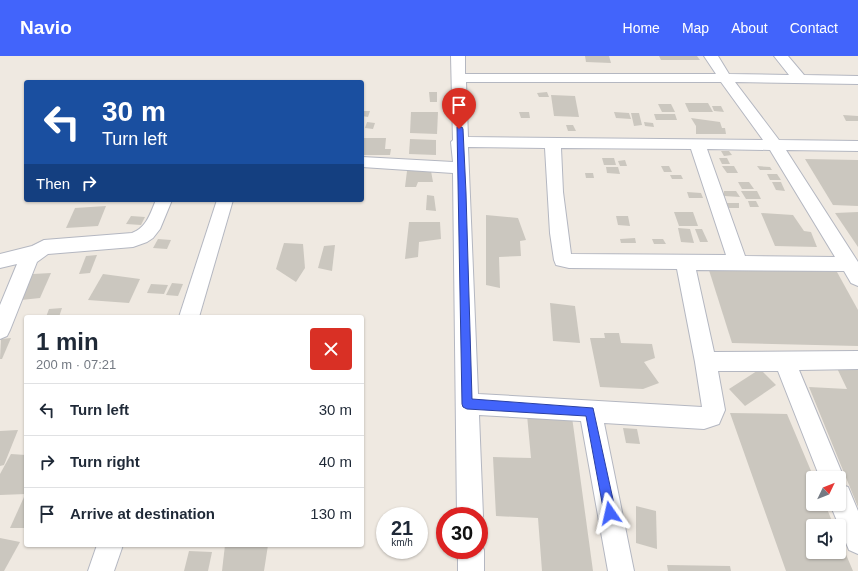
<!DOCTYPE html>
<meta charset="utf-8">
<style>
body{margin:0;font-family:Arial,sans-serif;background:#f2f2f3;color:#1f2937;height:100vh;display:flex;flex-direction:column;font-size:15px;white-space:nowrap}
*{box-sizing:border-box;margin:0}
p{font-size:13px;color:#747a83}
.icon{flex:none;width:22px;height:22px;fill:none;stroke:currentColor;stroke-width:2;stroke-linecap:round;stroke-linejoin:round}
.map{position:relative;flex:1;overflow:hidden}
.drawer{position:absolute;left:24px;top:259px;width:340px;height:232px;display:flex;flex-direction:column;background:#fff;border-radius:4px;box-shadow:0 1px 3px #0004}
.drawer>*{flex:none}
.hud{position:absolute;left:24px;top:24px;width:340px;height:122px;border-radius:4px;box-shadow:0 1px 3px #0004;background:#1a4fa0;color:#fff;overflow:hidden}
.needle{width:26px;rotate:47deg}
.controls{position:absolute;left:806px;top:415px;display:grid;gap:8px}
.controls a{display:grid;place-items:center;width:40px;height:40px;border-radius:4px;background:#fff;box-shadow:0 1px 3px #0004;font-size:20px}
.speed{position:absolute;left:376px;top:451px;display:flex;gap:8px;font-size:20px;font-weight:700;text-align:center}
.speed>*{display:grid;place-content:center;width:52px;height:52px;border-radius:50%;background:#fff;box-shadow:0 1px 3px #0004;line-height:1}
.speed small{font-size:10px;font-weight:400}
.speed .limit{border:6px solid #d22;background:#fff;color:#111}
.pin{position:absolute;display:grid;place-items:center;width:34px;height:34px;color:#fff;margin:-41px -17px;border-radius:50% 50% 50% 0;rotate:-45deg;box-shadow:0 0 4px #0007}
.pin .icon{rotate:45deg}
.me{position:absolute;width:44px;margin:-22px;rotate:349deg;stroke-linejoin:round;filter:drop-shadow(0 0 3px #0008)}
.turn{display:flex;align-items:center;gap:14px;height:84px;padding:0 12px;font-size:18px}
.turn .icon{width:52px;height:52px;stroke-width:2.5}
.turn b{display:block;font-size:28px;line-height:34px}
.then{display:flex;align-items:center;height:38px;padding:0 12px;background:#0003;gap:8px;font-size:15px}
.round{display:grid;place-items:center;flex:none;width:42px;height:42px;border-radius:4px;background:#f2f2f3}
.head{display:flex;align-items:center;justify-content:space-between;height:68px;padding:0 12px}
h1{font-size:24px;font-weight:700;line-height:30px}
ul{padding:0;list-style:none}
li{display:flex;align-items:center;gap:12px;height:52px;padding:0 12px;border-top:1px solid #e0e1e3}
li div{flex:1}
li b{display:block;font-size:15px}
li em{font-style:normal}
header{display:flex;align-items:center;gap:24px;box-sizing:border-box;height:56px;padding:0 20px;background:#4264fb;color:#fff}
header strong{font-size:19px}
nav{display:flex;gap:22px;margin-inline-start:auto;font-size:14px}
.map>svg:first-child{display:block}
</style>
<header>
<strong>Navio</strong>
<nav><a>Home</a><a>Map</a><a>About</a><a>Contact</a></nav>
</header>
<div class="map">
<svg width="858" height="515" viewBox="0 0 858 515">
<rect width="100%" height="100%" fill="#efe9e1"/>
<g fill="#cbc7bf">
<path d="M585,0H609L611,7L586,6Z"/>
<path d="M659,0H697L700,4H661Z"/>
<path d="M429,36H437V46H430Z"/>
<path d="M547,36L549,41H539L537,37Z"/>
<path d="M551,39L575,40L579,61L554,60Z"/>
<path d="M685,47H708L713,56H689Z"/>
<path d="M658,48H671L675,56H662Z"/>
<path d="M712,50H721L724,56L714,55Z"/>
<path d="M362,55H370L368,61L362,60Z"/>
<path d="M411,56H438L437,78L410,77Z"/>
<path d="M519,56H529L530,62H521Z"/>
<path d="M614,56L629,57L631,63L616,62Z"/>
<path d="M631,57H639L642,69L634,70Z"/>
<path d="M654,58H675L677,64H656Z"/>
<path d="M843,59L858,60V65H846Z"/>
<path d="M691,62L720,66L722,72H725L726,78H696V70Z"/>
<path d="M367,66L375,67L373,73L365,72Z"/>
<path d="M644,66L653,67L654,71L645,70Z"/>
<path d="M566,69H573L576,75H568Z"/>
<path d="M363,82H386L385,93H391L390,99H362Z"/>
<path d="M410,83L436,84V99L409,98Z"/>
<path d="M721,95H729L732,99L724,100Z"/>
<path d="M602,102H614L616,109H604Z"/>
<path d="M719,102H727L730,108H722Z"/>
<path d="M805,103L858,104V150L833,149Z"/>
<path d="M625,104L627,110H620L618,105Z"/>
<path d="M661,110H669L672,116H664Z"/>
<path d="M722,110H734L738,117H727Z"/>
<path d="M757,110L770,111L772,114H760Z"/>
<path d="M606,111H618L620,118L607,117Z"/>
<path d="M407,115H431L433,126H418L416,131H405Z"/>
<path d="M585,117H593L594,122H586Z"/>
<path d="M767,118H777L781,124H770Z"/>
<path d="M670,119H681L683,123H672Z"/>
<path d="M738,126H749L754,133H742Z"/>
<path d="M772,126H781L785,135L776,134Z"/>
<path d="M724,135H736L740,141L724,140Z"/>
<path d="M741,135H757L761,143H746Z"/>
<path d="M687,136L701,137L703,142H689Z"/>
<path d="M427,139L434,140L436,155L426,154Z"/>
<path d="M748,145H756L759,151H750Z"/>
<path d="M725,147H739V152H728Z"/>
<path d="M106,150L98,170L66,172L75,152Z"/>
<path d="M674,156H693L698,170H679Z"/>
<path d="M858,156V191L835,157Z"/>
<path d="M761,157L793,159L804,175L811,176L817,191L775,190Z"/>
<path d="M486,159L518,162L526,184L520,185L521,200L499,201L500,232L486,229Z"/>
<path d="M131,160L145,161L141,169L126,168Z"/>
<path d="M616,160H628L630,170L618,169Z"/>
<path d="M409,166H440L441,183L419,186L418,201L405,203Z"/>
<path d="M678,172L690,173L694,187L681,186Z"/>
<path d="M695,173H702L708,186H700Z"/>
<path d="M635,182L636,187H621L620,183Z"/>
<path d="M158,183L171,184L167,193L153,192Z"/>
<path d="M652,183H663L666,188H654Z"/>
<path d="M284,187L303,188L305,212L296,226L276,213Z"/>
<path d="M335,189L332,215L318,212L324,190Z"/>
<path d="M97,199L90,217L79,218L86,200Z"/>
<path d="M708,211L837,216L858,254V290L732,287Z"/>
<path d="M51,217L40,242L21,244L33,218Z"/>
<path d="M103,218L140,223L129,247L88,244Z"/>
<path d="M172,227L183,228L178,240L166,239Z"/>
<path d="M151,228L168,229L164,238L147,237Z"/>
<path d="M550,247L575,250L580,287L553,285Z"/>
<path d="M62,252L59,261H46L49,253Z"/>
<path d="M604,277H619L621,287L652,288L655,302L644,306L659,327L643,333L600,331L590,282H605Z"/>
<path d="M11,282L2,303H0L1,283Z"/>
<path d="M835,308L858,310V451L809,331L847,333Z"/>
<path d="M760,313L776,329L745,350L729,333Z"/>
<path d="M730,357L787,358L814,422L813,448H825L834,470H813V496H839V482L853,515H786Z"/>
<path d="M527,359L572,361L593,515H542L538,462L496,460L493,401L531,402Z"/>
<path d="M623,372L637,373L640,388L626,387Z"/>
<path d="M18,374L4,409L0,410V375Z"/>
<path d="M11,398L26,399V438L0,439V418Z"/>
<path d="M24,441L26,442V472H10Z"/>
<path d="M636,450L656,455L657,493L636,487Z"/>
<path d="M0,482L20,486L4,515H0Z"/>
<path d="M225,489H268L264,515H222Z"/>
<path d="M189,495L212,496L208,515H184Z"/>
<path d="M667,509L730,510L731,515H668Z"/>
</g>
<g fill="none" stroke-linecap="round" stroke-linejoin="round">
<defs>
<g id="minor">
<path d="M451,0H465V18H716L704,0H718L729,18L789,19L774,0H788L804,19L858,20V28L735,26L779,84L858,85V95L786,94L858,206V230L851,227L844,215L696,214L714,296L858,295V313L799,314L844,422L842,429L848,431L858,455V498L849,494L830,448H839V422H820L778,315H718L725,354L719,368L704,373L604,367L634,515H608L581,365L479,359L483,460L479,469V460H457L453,117L362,111V101L453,106L451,86L453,84ZM466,26H721L763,84L468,81ZM468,91L545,92L550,177L554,204L556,209L569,212L677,213L695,306L702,351L478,338ZM561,92L691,93L726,199L571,198L563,136ZM707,93L770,94L835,201L745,200Z"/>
<path d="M156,144H172L160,173L153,182L147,186L133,191L48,198L37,206L10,274L7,280L0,283V249L17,208L0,212V198L32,190L44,184L132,177C147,171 150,158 156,144Z"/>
<path d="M217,144H233L199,261H179Z"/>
<path d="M479,484L484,494V515H458V494H479Z"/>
<path d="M97,489H123L114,515H88Z"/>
</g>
</defs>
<use href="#minor" stroke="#b4b7c1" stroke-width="2"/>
<use href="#minor" fill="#fff" fill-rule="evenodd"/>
</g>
<path fill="#4264fb" stroke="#2b41a3" d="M457,71H462L463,73L466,137L472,343L593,352L616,457L614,461L610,463L606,461L604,457L586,360L467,353L463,351L462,348Z"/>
</svg>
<div class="controls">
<a><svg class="needle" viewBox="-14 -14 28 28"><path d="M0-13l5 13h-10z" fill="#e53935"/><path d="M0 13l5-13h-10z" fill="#747a83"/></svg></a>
<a><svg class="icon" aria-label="sound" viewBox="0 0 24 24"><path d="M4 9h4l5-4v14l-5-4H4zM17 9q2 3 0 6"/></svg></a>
</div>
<div class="speed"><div>21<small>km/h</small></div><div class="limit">30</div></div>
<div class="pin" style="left:459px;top:73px;background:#d93025"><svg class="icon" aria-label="arrive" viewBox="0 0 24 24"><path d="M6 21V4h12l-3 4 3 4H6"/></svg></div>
<svg class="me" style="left:610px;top:457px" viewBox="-20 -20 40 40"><path d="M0-17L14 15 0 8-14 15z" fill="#4264fb" stroke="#fff" stroke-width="4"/></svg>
<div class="hud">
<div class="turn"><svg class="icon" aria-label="left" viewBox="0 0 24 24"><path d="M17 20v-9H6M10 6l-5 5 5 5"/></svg><div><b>30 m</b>Turn left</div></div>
<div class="then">Then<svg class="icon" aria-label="right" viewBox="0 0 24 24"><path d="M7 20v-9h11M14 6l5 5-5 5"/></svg></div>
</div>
<section class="drawer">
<div class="head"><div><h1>1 min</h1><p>200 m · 07:21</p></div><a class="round" style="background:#d93025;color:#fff"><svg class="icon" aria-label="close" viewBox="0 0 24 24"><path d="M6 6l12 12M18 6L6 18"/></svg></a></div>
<ul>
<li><svg class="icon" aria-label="left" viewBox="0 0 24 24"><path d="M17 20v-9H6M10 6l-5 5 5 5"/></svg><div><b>Turn left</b></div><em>30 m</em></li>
<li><svg class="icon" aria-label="right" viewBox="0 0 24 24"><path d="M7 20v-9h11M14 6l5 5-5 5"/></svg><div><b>Turn right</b></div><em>40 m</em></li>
<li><svg class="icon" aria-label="arrive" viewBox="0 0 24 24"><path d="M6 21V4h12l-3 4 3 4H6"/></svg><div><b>Arrive at destination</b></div><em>130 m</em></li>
</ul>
</section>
</div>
